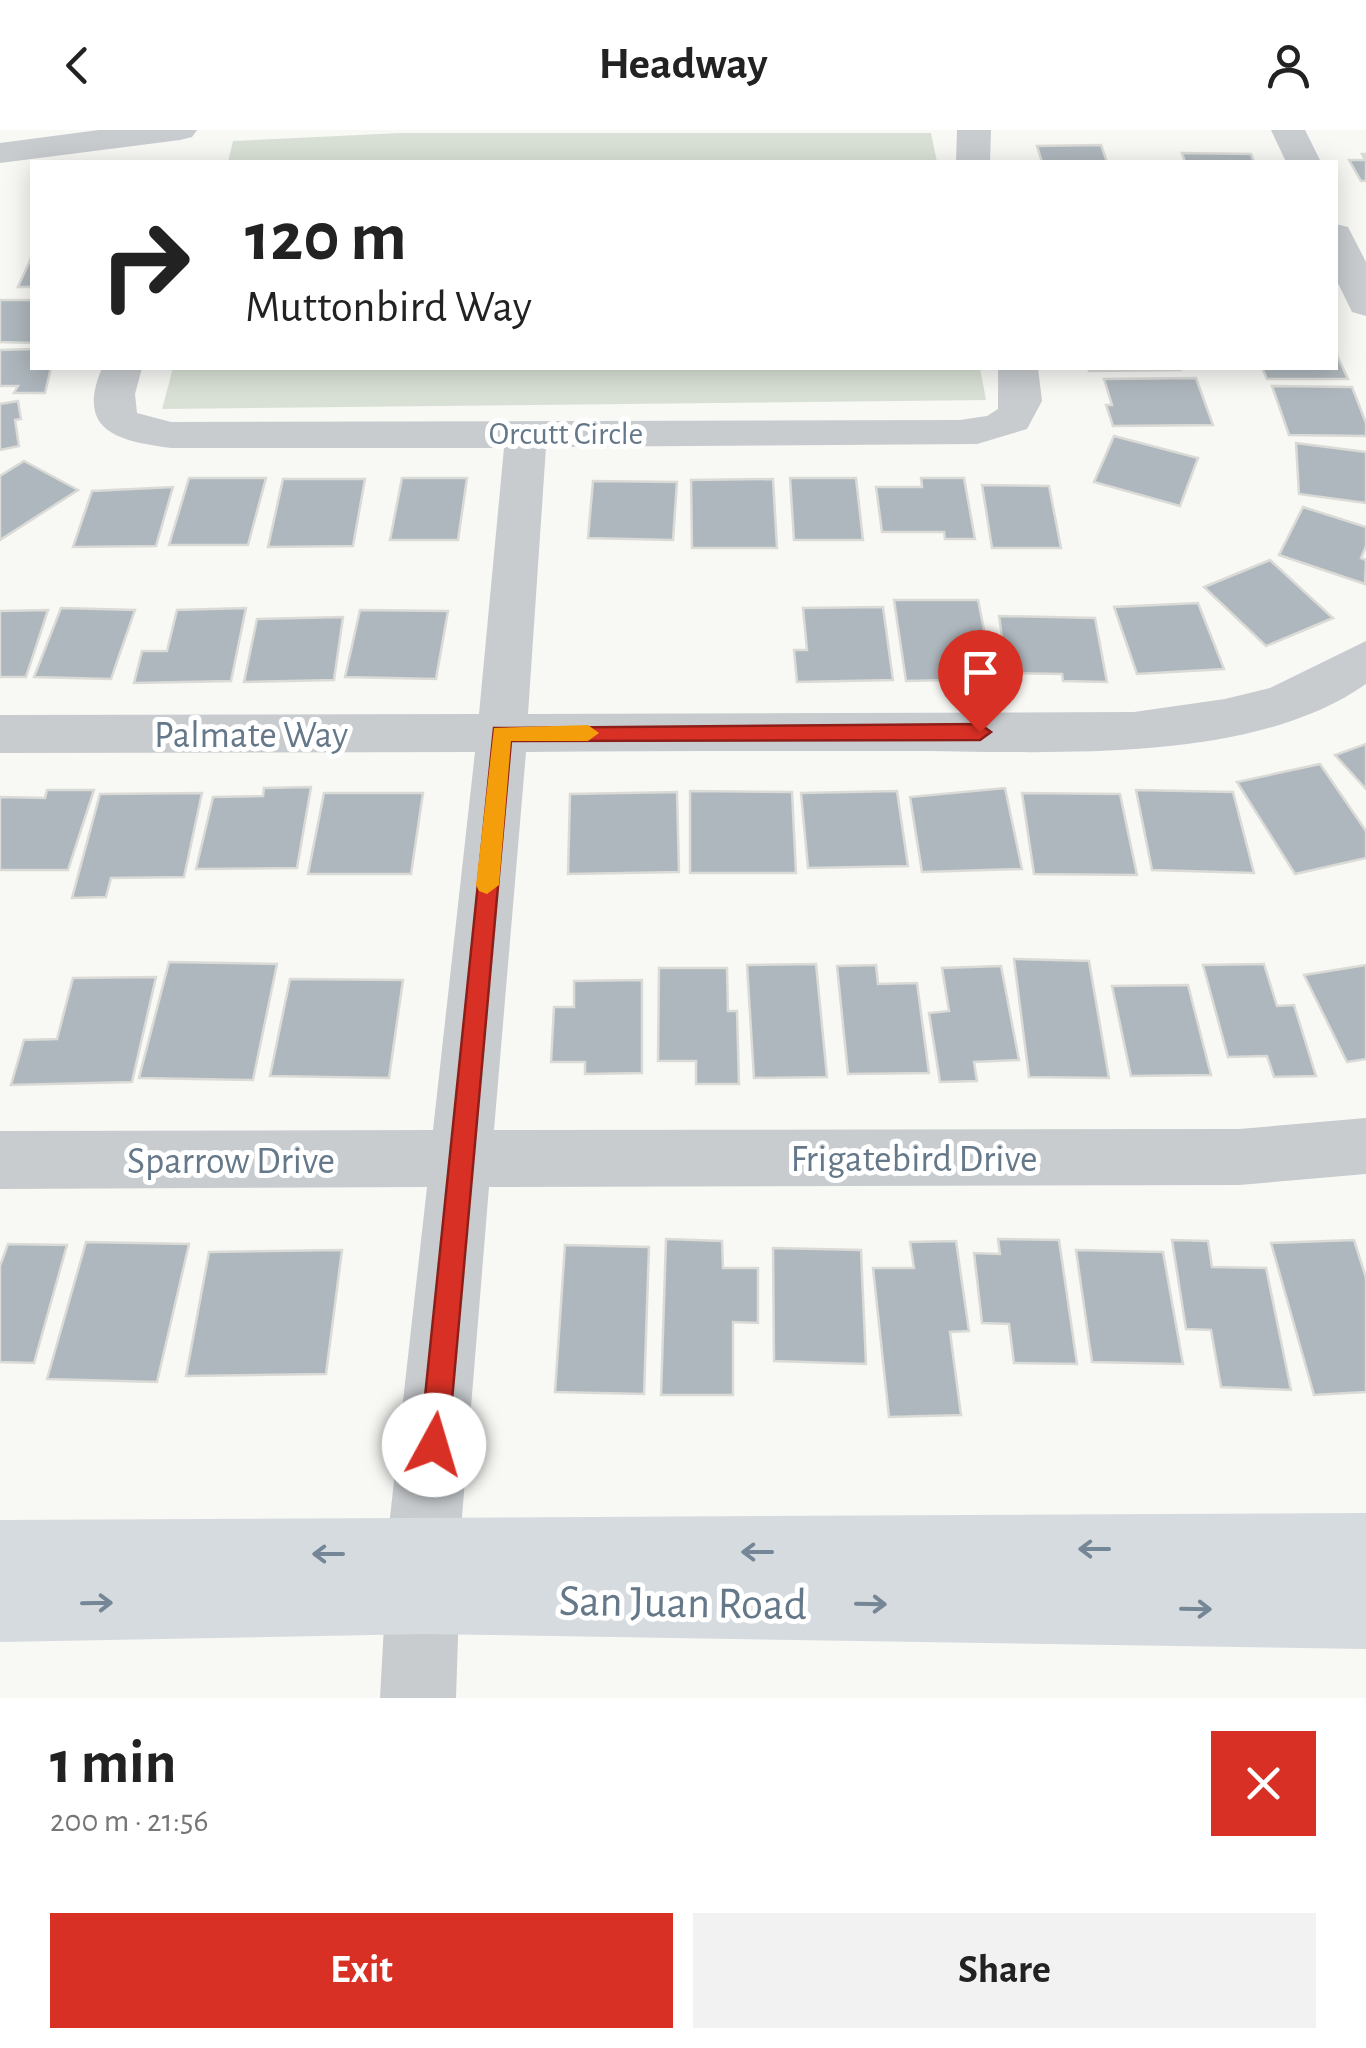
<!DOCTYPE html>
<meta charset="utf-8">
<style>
body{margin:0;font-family:"Alegreya Sans",sans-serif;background:#f2f2f2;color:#222;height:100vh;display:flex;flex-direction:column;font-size:38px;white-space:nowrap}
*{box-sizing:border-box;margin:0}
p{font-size:32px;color:#767676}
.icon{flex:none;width:55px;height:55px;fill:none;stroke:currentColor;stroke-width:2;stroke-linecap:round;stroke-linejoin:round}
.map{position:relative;height:1568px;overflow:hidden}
.panel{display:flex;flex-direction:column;background:#fff;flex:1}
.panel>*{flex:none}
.top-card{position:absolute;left:30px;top:30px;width:1308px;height:210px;border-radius:0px;box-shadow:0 5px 25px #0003;background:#fff;color:#222;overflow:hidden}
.pin{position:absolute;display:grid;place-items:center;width:85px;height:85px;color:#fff;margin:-102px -42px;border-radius:50% 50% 50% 0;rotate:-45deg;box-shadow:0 0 10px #0007}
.pin .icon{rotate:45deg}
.me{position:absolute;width:110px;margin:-55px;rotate:6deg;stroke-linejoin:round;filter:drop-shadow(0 0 8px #0008)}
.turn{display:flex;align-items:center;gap:35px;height:210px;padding:0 50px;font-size:45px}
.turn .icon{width:130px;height:130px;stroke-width:2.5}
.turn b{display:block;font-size:70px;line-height:85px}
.round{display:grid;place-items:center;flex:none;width:105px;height:105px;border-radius:0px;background:#f2f2f2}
.head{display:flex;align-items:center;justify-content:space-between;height:170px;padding:0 50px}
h1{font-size:60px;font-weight:700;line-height:75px}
.primary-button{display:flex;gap:20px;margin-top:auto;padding:20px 50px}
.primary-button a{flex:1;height:115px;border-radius:0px;background:#d93025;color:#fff;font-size:40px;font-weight:700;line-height:115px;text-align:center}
.primary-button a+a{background:#f2f2f2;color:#222}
header{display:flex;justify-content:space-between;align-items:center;height:130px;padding:0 50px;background:#fff;font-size:45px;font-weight:700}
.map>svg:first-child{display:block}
</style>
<header><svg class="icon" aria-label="back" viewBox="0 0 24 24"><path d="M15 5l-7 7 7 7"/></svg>Headway<svg class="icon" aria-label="person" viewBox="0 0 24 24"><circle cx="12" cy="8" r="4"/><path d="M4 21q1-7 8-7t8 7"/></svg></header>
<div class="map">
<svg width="1366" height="1568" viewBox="0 0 1366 1568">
<rect width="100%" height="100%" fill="#f8f8f5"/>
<g fill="#d9e1d6">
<path d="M401,3H931L937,32H228L233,11Z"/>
<path d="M173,238H980L986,270L162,279Z"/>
</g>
<g fill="#aeb7bd" stroke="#dadad7" stroke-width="2.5">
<path d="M1101,15L1107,32H1042L1037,16Z"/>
<path d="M1182,23L1251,24L1254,32H1185Z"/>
<path d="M1362,24H1366V51H1361L1349,30H1365Z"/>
<path d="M32,126V157H18Z"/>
<path d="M0,170H32V213L0,212Z"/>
<path d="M32,219V238H51L45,263H14L18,256H0V220Z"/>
<path d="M1335,221L1348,249H1267L1262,238H1335Z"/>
<path d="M1088,238H1179L1180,240L1089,241Z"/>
<path d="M1196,248L1213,295L1113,296L1106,275H1112L1104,249Z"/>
<path d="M1272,256L1352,257L1366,293V306L1289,305Z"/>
<path d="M18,271L21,289L15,290L19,316L0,320V274Z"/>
<path d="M1114,306L1198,328L1180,376L1094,352Z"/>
<path d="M1296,313L1366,322V373L1299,364Z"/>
<path d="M24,331L78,360L0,410V346Z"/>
<path d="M189,348H266L248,415H169Z"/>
<path d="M402,348H467L458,410H390Z"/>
<path d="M790,348H856L863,410H794Z"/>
<path d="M921,348H964L975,409H945L944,402H882L876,357H922Z"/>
<path d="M283,349H365L353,416L268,417Z"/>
<path d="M773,349L777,418H692L691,350Z"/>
<path d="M593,351L677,352L673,410L588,408Z"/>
<path d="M982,355L1049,356L1061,418H992Z"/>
<path d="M173,357L156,416L73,417L92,361Z"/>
<path d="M1303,377L1366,397V416L1361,428L1366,430L1365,454L1279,425Z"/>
<path d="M1270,430L1333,488L1266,516L1204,457Z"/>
<path d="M894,470H978L994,549L906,551Z"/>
<path d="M1198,473L1224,539L1137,544L1114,477Z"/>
<path d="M883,477L893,550L797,552L794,520H807L803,478Z"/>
<path d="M61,478L135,480L111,549L34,547Z"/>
<path d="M246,478L231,551L134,553L142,521H167L177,480Z"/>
<path d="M48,480L26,547H0V481Z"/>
<path d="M360,480L448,481L436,549L345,547Z"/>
<path d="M999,486L1095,488L1107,552L1063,551L1062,544L1007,543Z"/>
<path d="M343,487L334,550L244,552L257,489Z"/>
<path d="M1366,614V659L1335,625Z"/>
<path d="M1320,634L1366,701V728L1295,744L1237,652Z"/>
<path d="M311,657L297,738L196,739L213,667L263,666L264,658Z"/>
<path d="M1005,658L1022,739L922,742L910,667Z"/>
<path d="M47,660H94L68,740H0V667L45,668Z"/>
<path d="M1136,660L1233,662L1254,743L1152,740Z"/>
<path d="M690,661L792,662L796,743H690Z"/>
<path d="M897,661L908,736L808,738L801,663Z"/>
<path d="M677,662L679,742L568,744L570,664Z"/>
<path d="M202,663L184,747L111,748L106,767L72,768L100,664Z"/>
<path d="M324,663H423L411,744H308Z"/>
<path d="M1022,663L1120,664L1137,745L1034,744Z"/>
<path d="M1014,829L1089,831L1109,948L1029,947Z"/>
<path d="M169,832L277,834L253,950L139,948Z"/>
<path d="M816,834L827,947L754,948L747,835Z"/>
<path d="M1264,834L1277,876L1294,875L1316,946L1274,947L1267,926L1228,927L1203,835Z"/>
<path d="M876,835L878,854L917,853L929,943L848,944L837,836Z"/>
<path d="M1366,835V929L1347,932L1304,845Z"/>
<path d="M1001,836L1019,930L974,932L977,951L940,952L929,883L949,881L942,838Z"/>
<path d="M659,838H727L728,881H737L739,954H696V931H658Z"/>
<path d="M156,847L132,952L11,955L24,910L57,909L73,848Z"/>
<path d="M290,849L403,850L389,948L270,946Z"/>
<path d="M642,850V943L585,944V932H551L554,877H574V851Z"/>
<path d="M1188,855L1211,945L1131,946L1112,856Z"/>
<path d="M666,1109L722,1111L723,1138H758V1193L733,1192V1265H661Z"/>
<path d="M998,1109L1059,1110L1077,1234L1014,1233L1009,1194L982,1193L974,1123L1000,1124Z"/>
<path d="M1172,1110L1208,1111L1212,1137L1266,1138L1291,1260L1221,1257L1211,1200L1186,1199Z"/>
<path d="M1354,1110L1366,1148V1262L1314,1265L1271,1113Z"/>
<path d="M956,1111L969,1201L950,1202L961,1285L889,1287L873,1138H914L910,1112Z"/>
<path d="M86,1112L189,1114L157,1252L47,1249Z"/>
<path d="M8,1114L67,1115L34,1233L0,1232V1136Z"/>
<path d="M565,1115L649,1117L644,1264L555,1262Z"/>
<path d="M773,1118L861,1120L866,1234L774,1231Z"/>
<path d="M342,1120L326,1244L186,1246L209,1122Z"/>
<path d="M1076,1120L1163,1122L1183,1234L1092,1232Z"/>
</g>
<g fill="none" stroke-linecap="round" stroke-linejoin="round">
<g fill="#c8cccf" fill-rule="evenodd">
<path d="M99,0H197L192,7L180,10L0,33V13Z"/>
<path d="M957,0H991L990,32H956Z"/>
<path d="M1271,0H1305L1321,32H1286Z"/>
<path d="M1335,94L1348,97L1366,132V186L1352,182L1335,147Z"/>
<path d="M102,238H142L135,264L137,283L171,292L960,290L987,286L998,279V238H1038L1042,271L1027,299L977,314L546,317L528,584L1134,582L1225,569L1270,558L1366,511V554C1245,639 1033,620 891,621C769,621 647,621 526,622L494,1000L1239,999L1366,988V1044L1239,1055L489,1057L462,1387L456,1568H380L390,1387L427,1057L0,1059V1001L433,1000L475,622L0,623V585L479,584L504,318H171C119,311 75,302 102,238Z"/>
</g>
<path fill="#d6dbdf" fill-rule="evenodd" d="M1366,1383V1519L424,1504L0,1512V1390Z"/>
</g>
<defs><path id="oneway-shaft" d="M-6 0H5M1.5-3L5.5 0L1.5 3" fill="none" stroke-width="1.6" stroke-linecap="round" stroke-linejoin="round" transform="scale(2.5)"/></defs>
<g stroke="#758796">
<use href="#oneway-shaft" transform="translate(1094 1419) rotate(180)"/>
<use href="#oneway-shaft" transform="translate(757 1422) rotate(180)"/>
<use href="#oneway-shaft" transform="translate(328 1424) rotate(180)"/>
<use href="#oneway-shaft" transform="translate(97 1473) rotate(-1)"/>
<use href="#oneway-shaft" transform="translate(871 1474) rotate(1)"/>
<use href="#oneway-shaft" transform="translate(1196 1479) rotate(1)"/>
</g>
<path fill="#d93025" stroke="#8d1f18" stroke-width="2.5" d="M980,594L991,602L980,610L511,611L448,1315L444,1325L434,1329L424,1325L420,1315L494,598Z"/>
<path fill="#f59e0b" d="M588,595L599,603L588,611H511L499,755L487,764L479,761L476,755L494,598Z"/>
<g text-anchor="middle" stroke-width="10" stroke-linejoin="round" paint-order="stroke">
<g font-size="32" fill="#647889" stroke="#fff">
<text x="566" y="314">Orcutt Circle</text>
</g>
<g font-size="38" fill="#647889" stroke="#fff">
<text x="251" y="617">Palmate Way</text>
<text x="914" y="1041">Frigatebird Drive</text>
<text x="231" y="1043">Sparrow Drive</text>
</g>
<g font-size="45" fill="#647889" stroke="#fff">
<text transform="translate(683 1471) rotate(1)" y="16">San Juan Road</text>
</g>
</g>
</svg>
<div class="pin" style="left:980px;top:602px;background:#d93025"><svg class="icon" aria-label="arrive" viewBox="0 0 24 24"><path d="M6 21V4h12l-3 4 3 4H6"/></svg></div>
<svg class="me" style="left:434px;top:1315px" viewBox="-20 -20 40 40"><circle r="19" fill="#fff"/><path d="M0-13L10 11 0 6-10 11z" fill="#d93025"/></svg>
<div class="top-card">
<div class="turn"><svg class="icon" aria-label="right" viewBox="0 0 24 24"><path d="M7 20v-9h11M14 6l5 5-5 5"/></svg><div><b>120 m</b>Muttonbird Way</div></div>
</div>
</div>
<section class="panel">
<div class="head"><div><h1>1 min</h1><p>200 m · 21:56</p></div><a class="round" style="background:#d93025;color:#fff"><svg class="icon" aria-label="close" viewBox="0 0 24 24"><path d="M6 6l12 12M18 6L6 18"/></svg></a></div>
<div class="primary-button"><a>Exit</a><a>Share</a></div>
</section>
